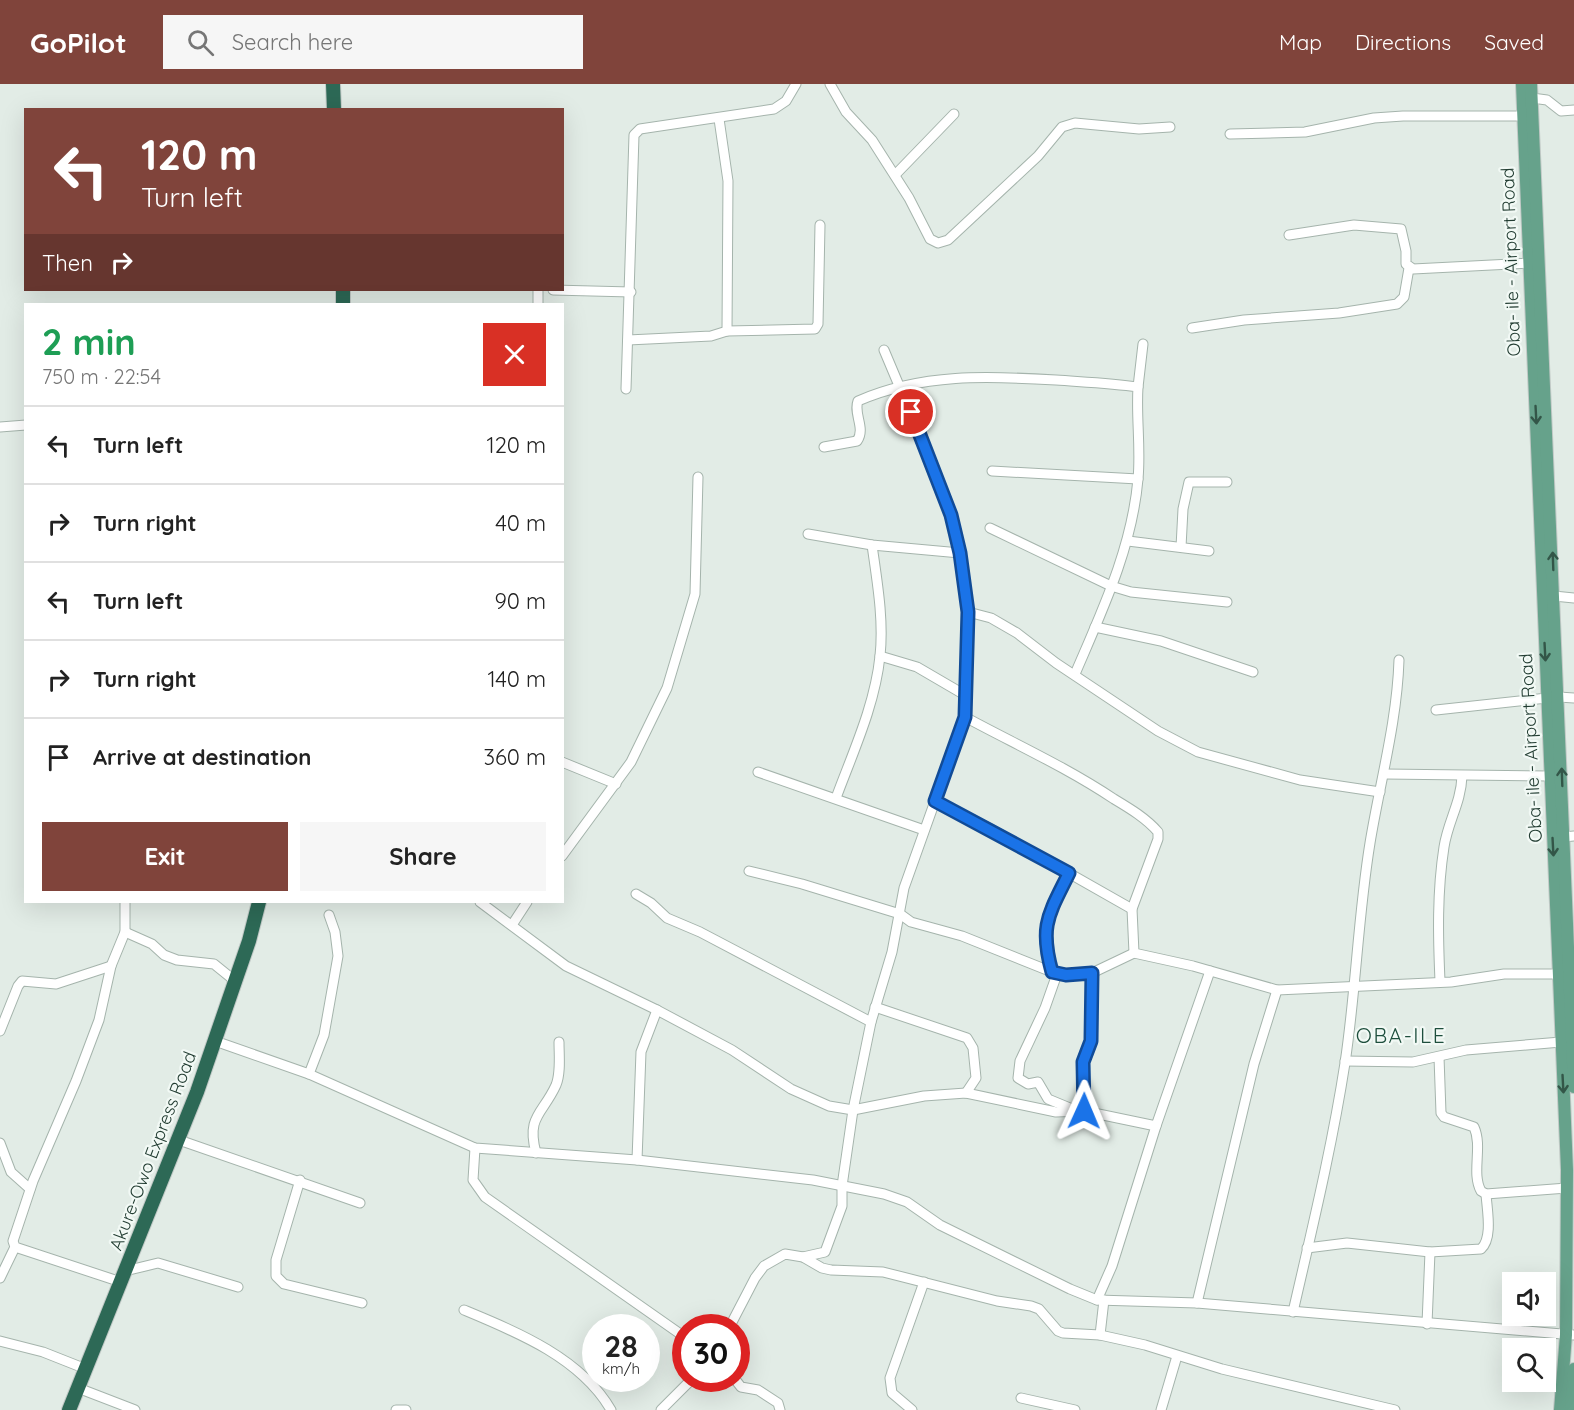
<!DOCTYPE html>
<meta charset="utf-8">
<style>
body{margin:0;font-family:Quicksand,sans-serif;background:#f6f6f6;color:#222;height:100vh;display:flex;flex-direction:column;font-size:22px;white-space:nowrap}
*{box-sizing:border-box;margin:0}
p{font-size:20px;color:#767676}
.icon{flex:none;width:33px;height:33px;fill:none;stroke:currentColor;stroke-width:2;stroke-linecap:round;stroke-linejoin:round}
.map{position:relative;flex:1;overflow:hidden}
.side{position:absolute;left:24px;top:219px;width:540px;height:600px;display:flex;flex-direction:column;background:#fff;border-radius:0px;box-shadow:0 6px 24px #0002}
.side>*{flex:none}
.banner{position:absolute;left:24px;top:24px;width:540px;height:183px;border-radius:0px;box-shadow:0 6px 24px #0002;background:#80443b;color:#fff;overflow:hidden}
.controls{position:absolute;left:1502px;top:1188px;display:grid;gap:12px}
.controls a{display:grid;place-items:center;width:54px;height:54px;border-radius:0px;background:#fff;box-shadow:0 6px 24px #0002;font-size:30px}
.speed{position:absolute;left:582px;top:1230px;display:flex;gap:12px;font-size:30px;font-weight:700;text-align:center}
.speed>*{display:grid;place-content:center;width:78px;height:78px;border-radius:50%;background:#fff;box-shadow:0 6px 24px #0002;line-height:1}
.speed small{font-size:15px;font-weight:400}
.speed .limit{border:9px solid #d22;background:#fff;color:#111}
.pin{position:absolute;display:grid;place-items:center;width:51px;height:51px;color:#fff;margin:-26px;border:3px solid #fff;border-radius:50%;box-shadow:0 2px 6px #0007}
.me{position:absolute;width:66px;margin:-33px;rotate:1deg;stroke-linejoin:round;filter:drop-shadow(0 0 4px #0008)}
.turn{display:flex;align-items:center;gap:21px;height:126px;padding:0 18px;font-size:27px}
.turn .icon{width:78px;height:78px;stroke-width:2.5}
.turn b{display:block;font-size:42px;line-height:51px}
.then{display:flex;align-items:center;height:57px;padding:0 18px;background:#0003;gap:12px;font-size:22px}
.round{display:grid;place-items:center;flex:none;width:63px;height:63px;border-radius:0px;background:#f6f6f6}
.head{display:flex;align-items:center;justify-content:space-between;height:102px;padding:0 18px}
h1{font-size:36px;font-weight:700;line-height:45px;color:#1e9e55}
.cta{display:flex;gap:12px;margin-top:auto;padding:12px 18px}
.cta a{flex:1;height:69px;border-radius:0px;background:#80443b;color:#fff;font-size:24px;font-weight:700;line-height:69px;text-align:center}
.cta a+a{background:#f6f6f6;color:#222}
ul{padding:0;list-style:none}
li{display:flex;align-items:center;gap:18px;height:78px;padding:0 18px;border-top:2px solid #e0e0e0}
li div{flex:1}
li b{display:block;font-size:22px}
li em{font-style:normal}
header{display:flex;align-items:center;gap:36px;box-sizing:border-box;height:84px;padding:0 30px;background:#80443b;color:#fff}
header strong{font-size:28px}
nav{display:flex;gap:33px;margin-inline-start:auto;font-size:21px}
.search{width:420px;height:54px;background:#f6f6f6;display:flex;align-items:center;gap:15px;box-sizing:border-box;padding:0 21px;border-radius:0px;color:#767676;font-size:22px}
.map>svg:first-child{display:block}
</style>
<header>
<strong>GoPilot</strong>
<div class="search"><svg class="icon" aria-label="search" viewBox="0 0 24 24"><circle cx="10" cy="10" r="6"/><path d="M15 15l6 6"/></svg>Search here</div>
<nav><a>Map</a><a>Directions</a><a>Saved</a></nav>
</header>
<div class="map">
<svg width="1574" height="1326" viewBox="0 0 1574 1326">
<rect width="100%" height="100%" fill="#e2ece6"/>
<g fill="none" stroke-linecap="round" stroke-linejoin="round">
<defs>
<g id="minor">
<path d="M830,0L846,28L872,56L909,114L930,155L938,159L948,156L1038,72L1062,43L1075,39L1139,45L1170,43"/>
<path d="M1532,14L1547,16L1561,27L1574,26"/>
<path d="M1230,50L1305,48L1374,34L1403,32H1523"/>
<path d="M895,91L954,30"/>
<path d="M1289,151L1354,141L1401,145L1406,167V180L1413,185L1529,179"/>
<path d="M538,206V220"/>
<path d="M553,206L631,208"/>
<path d="M1192,244L1244,236L1339,229L1397,220L1404,213L1409,184"/>
<path d="M727,247L815,245L818,240L820,141"/>
<path d="M628,256L711,252L727,247L728,97L719,35"/>
<path d="M1138,303L1143,260"/>
<path d="M626,305L634,51L640,45L774,25L786,17L796,0"/>
<path d="M0,343L26,341"/>
<path d="M824,363L857,357C866,344 853,330 858,317C922,289 988,292 1056,296C1083,298 1111,299 1138,303C1136,334 1141,364 1138,395C1132,464 1102,527 1075,590"/>
<path d="M992,387L1138,395"/>
<path d="M990,444L1111,502L1131,508L1227,518"/>
<path d="M808,450L872,461L960,469"/>
<path d="M1128,457L1209,467"/>
<path d="M1181,463L1183,425L1189,398H1227"/>
<path d="M1554,512L1574,514"/>
<path d="M968,528L991,534L1017,549L1056,579L1158,647L1198,668L1300,696L1380,708"/>
<path d="M1095,543L1161,557L1253,588"/>
<path d="M880,572L917,583L965,611"/>
<path d="M1559,613L1574,614"/>
<path d="M1436,626L1547,614"/>
<path d="M965,633C1015,660 1066,683 1114,715C1129,724 1146,734 1158,748V755L1132,825L1134,869L1193,882L1277,906L1451,898L1504,890H1558"/>
<path d="M562,678L616,700"/>
<path d="M758,688L924,746"/>
<path d="M1385,690L1550,692"/>
<path d="M836,714C853,668 875,621 880,572C884,536 877,497 872,461"/>
<path d="M935,717L991,745L1132,825"/>
<path d="M1564,753L1574,752"/>
<path d="M562,772L631,678L667,604L695,510L698,393"/>
<path d="M749,787L802,800L900,830L911,838L962,852L1057,890L1092,889L1134,869"/>
<path d="M636,810L651,819L667,834L700,848L871,938"/>
<path d="M480,818L566,882L657,926L732,966L791,1005L829,1022L853,1026L924,1012L966,1009L1056,1028L1084,1027L1156,1042"/>
<path d="M512,841L527,818"/>
<path d="M125,848L152,860L164,871L177,876L214,880L235,897"/>
<path d="M1052,888C1039,842 1049,829 1069,789"/>
<path d="M1057,890L1045,924L1020,977L1018,994L1028,1000L1038,998L1048,1015L1077,1027"/>
<path d="M1440,897C1438,852 1437,808 1444,763C1448,737 1461,719 1462,692"/>
<path d="M875,923L967,954L973,964L976,994L966,1009"/>
<path d="M0,947L18,902L22,897L56,900L111,882"/>
<path d="M215,957L309,990L475,1064L637,1076L813,1096L884,1110L907,1118L940,1141L1070,1205L1097,1216L1197,1219L1574,1251"/>
<path d="M1439,973L1441,1029L1444,1033L1474,1043C1483,1063 1471,1089 1481,1107L1486,1110L1567,1104"/>
<path d="M1345,977L1413,978L1466,966L1561,958"/>
<path d="M309,990L324,951L338,872L335,848L329,831"/>
<path d="M1084,1027L1083,978L1091,957L1092,889"/>
<path d="M179,1056L360,1119"/>
<path d="M0,1059L11,1088L30,1105"/>
<path d="M475,1064L473,1096L485,1113L686,1254"/>
<path d="M536,1069C526,1032 543,1030 556,1001C561,989 559,971 559,958"/>
<path d="M637,1076L641,968L657,926"/>
<path d="M300,1096L276,1176V1192L284,1200L362,1219"/>
<path d="M1307,1164L1347,1159L1430,1168L1481,1165C1493,1154 1487,1126 1486,1110"/>
<path d="M803,1173L825,1168L842,1122V1102L853,1026L871,938L892,868L904,804L965,633L968,528L960,469L951,431L935,387L884,266"/>
<path d="M125,1187L158,1179L238,1203"/>
<path d="M0,1194L15,1163"/>
<path d="M121,1198L15,1163L13,1157L33,1097L76,997L99,936L111,882L125,848V818"/>
<path d="M1097,1216L1112,1182L1156,1042L1210,887"/>
<path d="M1197,1219L1254,980L1277,906"/>
<path d="M464,1226C517,1248 581,1274 611,1326"/>
<path d="M1293,1228C1312,1145 1332,1063 1345,979C1356,906 1358,832 1370,759C1380,698 1397,638 1399,576"/>
<path d="M1427,1240L1430,1168"/>
<path d="M729,1244L755,1194L764,1182L785,1170L803,1173L822,1184L831,1186L883,1188L997,1217L1031,1222L1039,1225L1058,1247L1063,1249L1100,1251L1145,1261L1222,1285L1395,1326"/>
<path d="M1100,1251L1104,1216"/>
<path d="M0,1257L43,1268L86,1285"/>
<path d="M734,1294L741,1303L758,1306L778,1319L780,1326"/>
<path d="M78,1304L135,1326"/>
<path d="M1021,1314L1075,1326"/>
<path d="M396,1326H406"/>
<path d="M661,1326L693,1294"/>
<path d="M912,1326L892,1309L890,1294L924,1198"/>
<path d="M1161,1326L1177,1272"/>
</g>
<g id="major">
<path d="M1522,0L1567,1086L1566,1251L1560,1326"/>
<path d="M1531,0L1574,1003"/>
<path d="M1571,1326L1574,1285"/>
</g>
<g id="highway">
<path d="M333,0L334,26"/>
<path d="M343,220V206"/>
<path d="M69,1326L197,1008L249,857L259,818"/>
</g>
</defs>
<use href="#minor" stroke="#a5b4ac" stroke-width="11"/>
<use href="#major" stroke="#c1c9c6" stroke-width="14"/>
<use href="#highway" stroke="#c1c9c6" stroke-width="16"/>
<use href="#minor" stroke="#fff" stroke-width="9"/>
<use href="#major" stroke="#66a28b" stroke-width="12"/>
<use href="#highway" stroke="#2d6956" stroke-width="14"/>
</g>
<defs><path id="oneway-shaft" d="M-6 0H5M1.5-3L5.5 0L1.5 3" fill="none" stroke-width="1.6" stroke-linecap="round" stroke-linejoin="round" transform="scale(1.5)"/></defs>
<g stroke="#335648">
<use href="#oneway-shaft" transform="translate(1536 331) rotate(87)"/>
<use href="#oneway-shaft" transform="translate(1553 477) rotate(-92)"/>
<use href="#oneway-shaft" transform="translate(1545 568) rotate(87)"/>
<use href="#oneway-shaft" transform="translate(1562 693) rotate(-92)"/>
<use href="#oneway-shaft" transform="translate(1553 763) rotate(87)"/>
<use href="#oneway-shaft" transform="translate(1563 1000) rotate(87)"/>
</g>
<g fill="none" stroke-linecap="round" stroke-linejoin="round">
<defs>
<path id="route" d="M911,328L951,431L960,469L968,528L965,633L935,717L1069,789C1049,830 1039,841 1052,888L1066,891L1092,889L1091,957L1083,978L1084,1027"/>
</defs>
<use href="#route" stroke="#114b97" stroke-width="15"/>
<use href="#route" stroke="#1a73e8" stroke-width="10"/>
</g>
<g text-anchor="middle" stroke-width="4.5" stroke-linejoin="round" paint-order="stroke">
<g font-size="18" fill="#223d32" stroke="#f2f9f5">
<text transform="translate(1511 178) rotate(-92)" y="6">Oba- ile - Airport Road</text>
<text transform="translate(1531 664) rotate(-93)" y="6">Oba- ile - Airport Road</text>
<text transform="translate(153 1067) rotate(-69)" y="6">Akure-Owo Express Road</text>
</g>
<g font-size="21" letter-spacing="1.5" fill="#1e4f3d" stroke="#f2f9f5">
<text x="1401" y="959">OBA-ILE</text>
</g>
</g>
</svg>
<div class="controls">
<a><svg class="icon" aria-label="sound" viewBox="0 0 24 24"><path d="M4 9h4l5-4v14l-5-4H4zM17 9q2 3 0 6"/></svg></a>
<a><svg class="icon" aria-label="search" viewBox="0 0 24 24"><circle cx="10" cy="10" r="6"/><path d="M15 15l6 6"/></svg></a>
</div>
<div class="speed"><div>28<small>km/h</small></div><div class="limit">30</div></div>
<div class="pin" style="left:911px;top:328px;background:#d93025"><svg class="icon" aria-label="arrive" viewBox="0 0 24 24"><path d="M6 21V4h12l-3 4 3 4H6"/></svg></div>
<svg class="me" style="left:1084px;top:1027px" viewBox="-20 -20 40 40"><path d="M0-17L14 15 0 8-14 15z" fill="#1a73e8" stroke="#fff" stroke-width="4"/></svg>
<div class="banner">
<div class="turn"><svg class="icon" aria-label="left" viewBox="0 0 24 24"><path d="M17 20v-9H6M10 6l-5 5 5 5"/></svg><div><b>120 m</b>Turn left</div></div>
<div class="then">Then<svg class="icon" aria-label="right" viewBox="0 0 24 24"><path d="M7 20v-9h11M14 6l5 5-5 5"/></svg></div>
</div>
<section class="side">
<div class="head"><div><h1>2 min</h1><p>750 m · 22:54</p></div><a class="round" style="background:#d93025;color:#fff"><svg class="icon" aria-label="close" viewBox="0 0 24 24"><path d="M6 6l12 12M18 6L6 18"/></svg></a></div>
<ul>
<li><svg class="icon" aria-label="left" viewBox="0 0 24 24"><path d="M17 20v-9H6M10 6l-5 5 5 5"/></svg><div><b>Turn left</b></div><em>120 m</em></li>
<li><svg class="icon" aria-label="right" viewBox="0 0 24 24"><path d="M7 20v-9h11M14 6l5 5-5 5"/></svg><div><b>Turn right</b></div><em>40 m</em></li>
<li><svg class="icon" aria-label="left" viewBox="0 0 24 24"><path d="M17 20v-9H6M10 6l-5 5 5 5"/></svg><div><b>Turn left</b></div><em>90 m</em></li>
<li><svg class="icon" aria-label="right" viewBox="0 0 24 24"><path d="M7 20v-9h11M14 6l5 5-5 5"/></svg><div><b>Turn right</b></div><em>140 m</em></li>
<li><svg class="icon" aria-label="arrive" viewBox="0 0 24 24"><path d="M6 21V4h12l-3 4 3 4H6"/></svg><div><b>Arrive at destination</b></div><em>360 m</em></li>
</ul>
<div class="cta"><a>Exit</a><a>Share</a></div>
</section>
</div>
